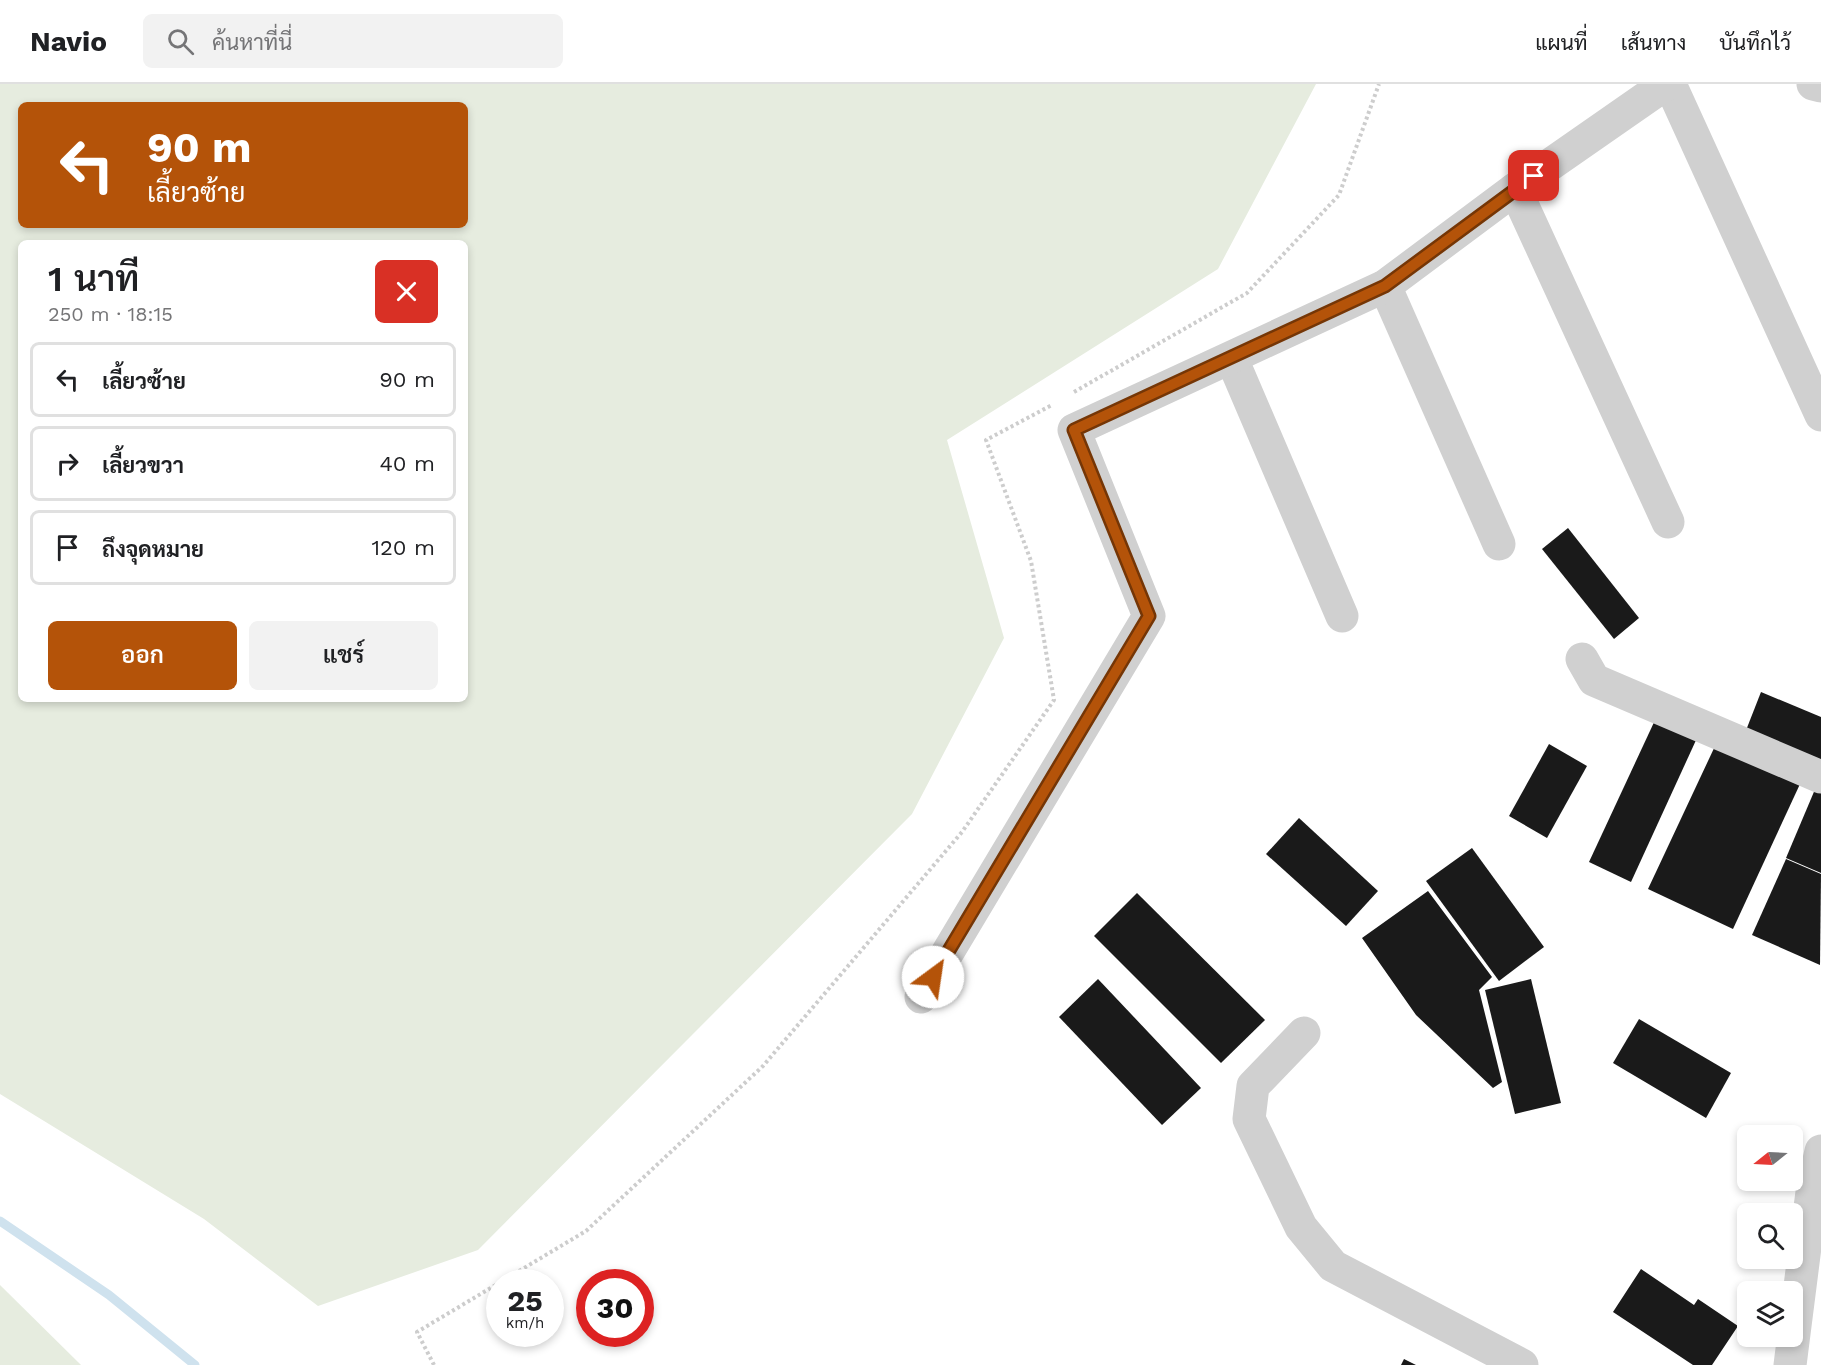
<!DOCTYPE html>
<html lang="th">
<meta charset="utf-8">
<style>
body{margin:0;font-family:"Work Sans",Sarabun,sans-serif;background:#f2f2f2;color:#202124;height:100vh;display:flex;flex-direction:column;font-size:22px;white-space:nowrap}
*{box-sizing:border-box;margin:0}
p{font-size:20px;color:#757577}
.icon{flex:none;width:33px;height:33px;fill:none;stroke:currentColor;stroke-width:2;stroke-linecap:round;stroke-linejoin:round}
.map{position:relative;flex:1;overflow:hidden}
.sheet{position:absolute;left:18px;top:156px;width:450px;height:462px;display:flex;flex-direction:column;background:#fff;border-radius:9px;box-shadow:0 3px 9px #0003}
.sheet>*{flex:none}
.top-card{position:absolute;left:18px;top:18px;width:450px;height:126px;border-radius:9px;box-shadow:0 3px 9px #0003;background:#b45309;color:#fff;overflow:hidden}
.needle{width:39px;rotate:252deg}
.buttons{position:absolute;left:1737px;top:1041px;display:grid;gap:12px}
.buttons a{display:grid;place-items:center;width:66px;height:66px;border-radius:9px;background:#fff;box-shadow:0 3px 9px #0003;font-size:30px}
.speed{position:absolute;left:486px;top:1185px;display:flex;gap:12px;font-size:30px;font-weight:700;text-align:center}
.speed>*{display:grid;place-content:center;width:78px;height:78px;border-radius:50%;background:#fff;box-shadow:0 3px 9px #0003;line-height:1}
.speed small{font-size:15px;font-weight:400}
.speed .limit{border:9px solid #d22;background:#fff;color:#111}
.pin{position:absolute;display:grid;place-items:center;width:51px;height:51px;color:#fff;margin:-26px;border-radius:12px;box-shadow:0 3px 9px #0006}
.me{position:absolute;width:66px;margin:-33px;rotate:31deg;stroke-linejoin:round;filter:drop-shadow(0 0 4px #0008)}
.turn{display:flex;align-items:center;gap:21px;height:126px;padding:0 30px;font-size:27px}
.turn .icon{width:78px;height:78px;stroke-width:2.5}
.turn b{display:block;font-size:42px;line-height:51px}
.round{display:grid;place-items:center;flex:none;width:63px;height:63px;border-radius:9px;background:#f2f2f2}
.overview{display:flex;align-items:center;justify-content:space-between;height:102px;padding:0 30px}
h1{font-size:36px;font-weight:600;line-height:45px}
.cta{display:flex;gap:12px;margin-top:auto;padding:12px 30px}
.cta a{flex:1;height:69px;border-radius:9px;background:#b45309;color:#fff;font-size:24px;font-weight:600;line-height:69px;text-align:center}
.cta a+a{background:#f2f2f2;color:#202124}
ul{padding:0;list-style:none}
li{display:flex;align-items:center;gap:18px;height:75px;margin:0 12px 9px;padding:0 18px;border:3px solid #e0e0e0;border-radius:9px}
li div{flex:1}
li b{display:block;font-size:22px}
li em{font-style:normal}
header{display:flex;align-items:center;gap:36px;box-sizing:border-box;height:84px;padding:0 30px;background:#fff;border-bottom:2px solid #e0e0e0}
header strong{font-size:28px}
nav{display:flex;gap:33px;margin-inline-start:auto;font-size:21px}
.search{width:420px;height:54px;background:#f2f2f2;display:flex;align-items:center;gap:15px;box-sizing:border-box;padding:0 21px;border-radius:9px;color:#757577;font-size:22px}
.map>svg:first-child{display:block}
</style>
<header>
<strong>Navio</strong>
<div class="search"><svg class="icon" aria-label="search" viewBox="0 0 24 24"><circle cx="10" cy="10" r="6"/><path d="M15 15l6 6"/></svg>ค้นหาที่นี่</div>
<nav><a>แผนที่</a><a>เส้นทาง</a><a>บันทึกไว้</a></nav>
</header>
<div class="map">
<svg width="1821" height="1281" viewBox="0 0 1821 1281">
<rect width="100%" height="100%" fill="#fff"/>
<g fill="#e6ecdf" fill-rule="evenodd">
<path d="M0,0H1316L1218,185L947,356L1004,554L912,730L478,1166L318,1222L204,1135L0,1010ZM21,21H465V141H21ZM21,159H465V615H21Z"/>
<path d="M0,1201L81,1281H0Z"/>
</g>
<g fill="none" stroke-linecap="round" stroke-linejoin="round">
<path stroke="#cfe2ee" stroke-width="9" d="M0,1137L109,1211L195,1281"/>
</g>
<g fill="#1a1a1a">
<path d="M1568,444L1639,534L1614,555L1542,465Z"/>
<path d="M1761,608L1821,633V686L1743,654Z"/>
<path d="M1656,634L1697,654L1631,798L1589,778Z"/>
<path d="M1549,660L1587,682L1547,754L1509,732Z"/>
<path d="M1716,660L1800,700L1733,845L1648,805Z"/>
<path d="M1816,703L1821,705V789L1786,774Z"/>
<path d="M1299,734L1378,807L1346,842L1266,770Z"/>
<path d="M1472,764L1544,863L1499,897L1426,797Z"/>
<path d="M1786,775L1821,790L1820,881L1752,851Z"/>
<path d="M1428,807L1492,893L1479,906L1502,998L1493,1004L1416,931L1362,854Z"/>
<path d="M1137,809L1265,936L1221,979L1094,852Z"/>
<path d="M1098,895L1201,1004L1162,1041L1059,933Z"/>
<path d="M1531,895L1561,1019L1515,1030L1485,906Z"/>
<path d="M1639,935L1731,989L1706,1034L1613,979Z"/>
<path d="M1641,1185L1694,1221L1698,1215L1738,1242L1712,1281H1693L1613,1228Z"/>
<path d="M1404,1275L1416,1281H1401Z"/>
</g>
<g fill="none" stroke-linecap="round" stroke-linejoin="round">
<g stroke="#cdcdcd" stroke-width="4" stroke-dasharray="3 3" stroke-linecap="butt">
<path d="M1074,308L1247,209L1339,111L1379,0"/>
<path d="M434,1281L417,1248L586,1147L763,982L962,748L1054,616L1031,477L986,356L1052,321"/>
</g>
<g stroke="#d0d0d0" stroke-width="33">
<path d="M1670,0L1821,331"/>
<path d="M1813,0L1821,2"/>
<path d="M1515,105L1668,438"/>
<path d="M1385,202L1499,460"/>
<path d="M1232,275L1342,532"/>
<path d="M1582,575L1594,596L1821,693"/>
<path d="M921,913L1149,532L1074,346L1385,202L1515,105L1666,0"/>
<path d="M1304,949L1253,1002L1249,1035L1301,1143L1333,1182L1522,1281"/>
<path d="M1790,1281L1812,1108L1821,1067"/>
</g>
</g>
<g fill="none" stroke-linecap="round" stroke-linejoin="round">
<defs>
<path id="route" d="M933,893L1149,532L1074,346L1385,202L1534,92"/>
</defs>
<use href="#route" stroke="#753606" stroke-width="15"/>
<use href="#route" stroke="#b45309" stroke-width="10"/>
</g>
</svg>
<div class="buttons">
<a><svg class="needle" viewBox="-14 -14 28 28"><path d="M0-13l5 13h-10z" fill="#e53935"/><path d="M0 13l5-13h-10z" fill="#757577"/></svg></a>
<a><svg class="icon" aria-label="search" viewBox="0 0 24 24"><circle cx="10" cy="10" r="6"/><path d="M15 15l6 6"/></svg></a>
<a><svg class="icon" aria-label="layers" viewBox="0 0 24 24"><path d="M12 4l9 5-9 5-9-5zM3 14l9 5 9-5"/></svg></a>
</div>
<div class="speed"><div>25<small>km/h</small></div><div class="limit">30</div></div>
<div class="pin" style="left:1534px;top:92px;background:#d93025"><svg class="icon" aria-label="arrive" viewBox="0 0 24 24"><path d="M6 21V4h12l-3 4 3 4H6"/></svg></div>
<svg class="me" style="left:933px;top:893px" viewBox="-20 -20 40 40"><circle r="19" fill="#fff"/><path d="M0-13L10 11 0 6-10 11z" fill="#b45309"/></svg>
<div class="top-card">
<div class="turn"><svg class="icon" aria-label="left" viewBox="0 0 24 24"><path d="M17 20v-9H6M10 6l-5 5 5 5"/></svg><div><b>90 m</b>เลี้ยวซ้าย</div></div>
</div>
<section class="sheet">
<div class="overview"><div><h1>1 นาที</h1><p>250 m · 18:15</p></div><a class="round" style="background:#d93025;color:#fff"><svg class="icon" aria-label="close" viewBox="0 0 24 24"><path d="M6 6l12 12M18 6L6 18"/></svg></a></div>
<ul>
<li><svg class="icon" aria-label="left" viewBox="0 0 24 24"><path d="M17 20v-9H6M10 6l-5 5 5 5"/></svg><div><b>เลี้ยวซ้าย</b></div><em>90 m</em></li>
<li><svg class="icon" aria-label="right" viewBox="0 0 24 24"><path d="M7 20v-9h11M14 6l5 5-5 5"/></svg><div><b>เลี้ยวขวา</b></div><em>40 m</em></li>
<li><svg class="icon" aria-label="arrive" viewBox="0 0 24 24"><path d="M6 21V4h12l-3 4 3 4H6"/></svg><div><b>ถึงจุดหมาย</b></div><em>120 m</em></li>
</ul>
<div class="cta"><a>ออก</a><a>แชร์</a></div>
</section>
</div>
